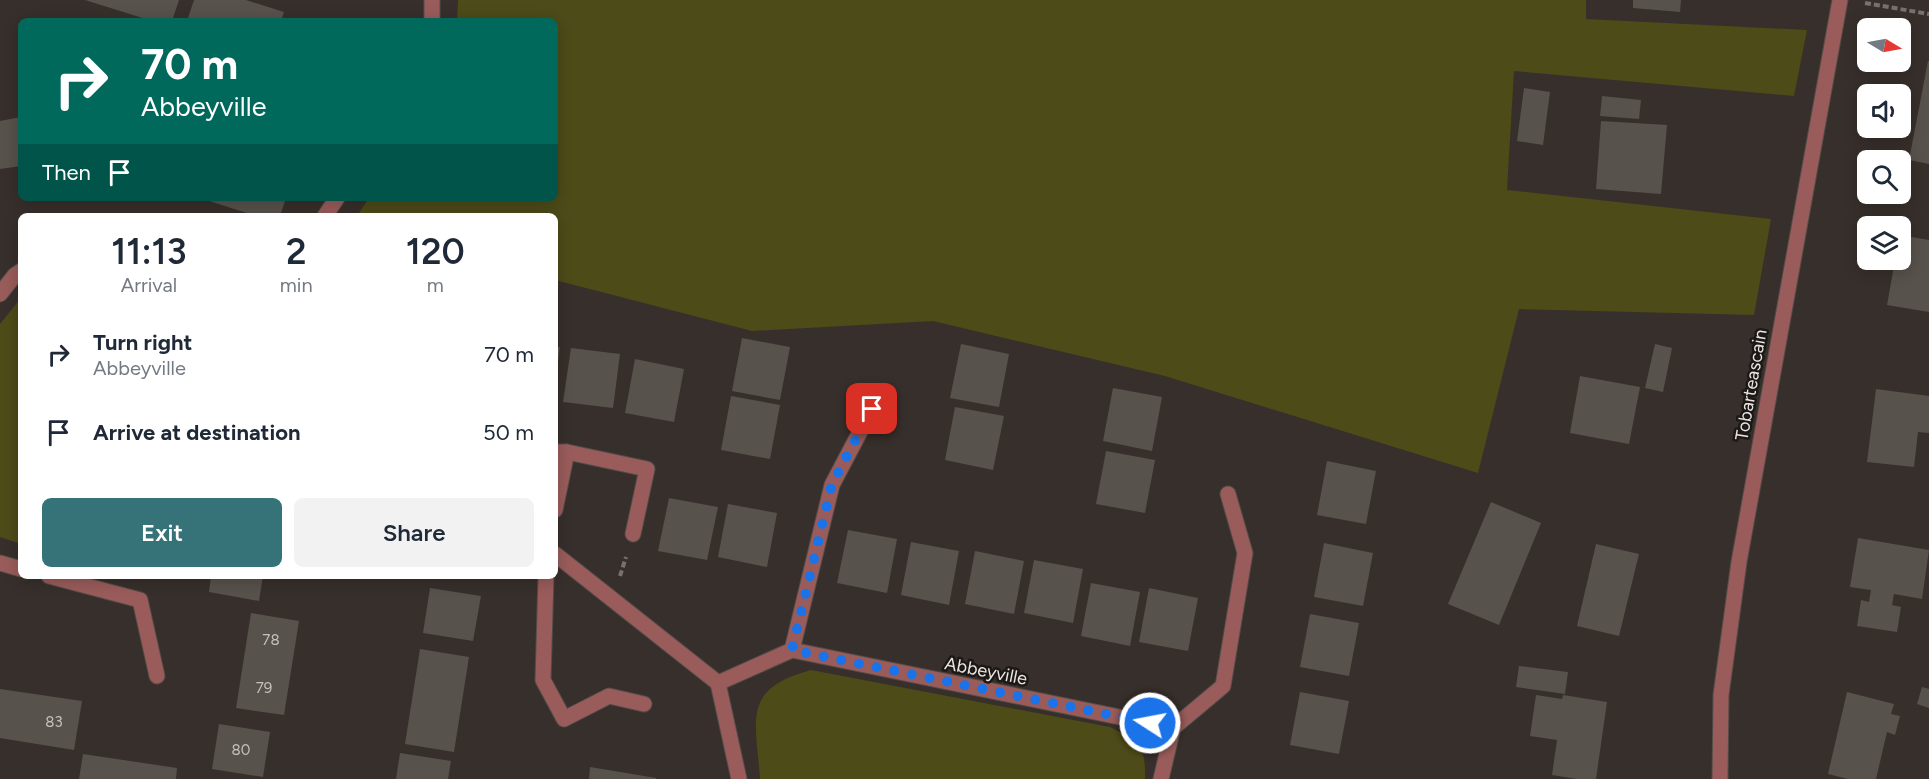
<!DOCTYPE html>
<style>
body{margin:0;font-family:Figtree,sans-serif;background:#f2f2f3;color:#1f2937;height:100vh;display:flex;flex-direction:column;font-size:22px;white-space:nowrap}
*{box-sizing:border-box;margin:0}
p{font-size:20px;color:#747a83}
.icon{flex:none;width:33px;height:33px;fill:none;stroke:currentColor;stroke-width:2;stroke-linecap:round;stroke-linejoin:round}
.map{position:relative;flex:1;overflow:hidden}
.drawer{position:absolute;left:18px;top:213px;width:540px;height:366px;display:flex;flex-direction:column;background:#fff;border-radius:9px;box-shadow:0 3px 15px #0003}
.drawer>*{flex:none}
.top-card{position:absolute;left:18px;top:18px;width:540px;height:183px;border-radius:9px;box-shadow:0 3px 15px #0003;background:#00695c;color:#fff;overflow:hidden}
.needle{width:39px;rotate:100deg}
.tools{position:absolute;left:1857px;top:18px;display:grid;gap:12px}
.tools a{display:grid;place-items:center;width:54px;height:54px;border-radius:9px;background:#fff;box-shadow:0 3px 15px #0003;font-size:30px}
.pin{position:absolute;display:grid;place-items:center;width:51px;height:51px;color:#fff;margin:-26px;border-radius:12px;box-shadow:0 3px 9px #0006}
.me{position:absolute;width:66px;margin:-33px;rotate:281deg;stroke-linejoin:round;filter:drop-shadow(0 0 4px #0008)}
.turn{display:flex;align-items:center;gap:21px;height:126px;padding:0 24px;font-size:27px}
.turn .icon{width:78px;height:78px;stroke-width:2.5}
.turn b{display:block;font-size:42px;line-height:51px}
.then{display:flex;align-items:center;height:57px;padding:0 24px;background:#0003;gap:12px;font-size:22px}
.eta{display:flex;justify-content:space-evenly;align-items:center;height:102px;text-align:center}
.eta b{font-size:36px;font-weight:600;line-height:42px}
.primary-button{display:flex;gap:12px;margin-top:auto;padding:12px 24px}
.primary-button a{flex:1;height:69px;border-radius:9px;background:#367379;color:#fff;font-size:24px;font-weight:600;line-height:69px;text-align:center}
.primary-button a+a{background:#f2f2f3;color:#1f2937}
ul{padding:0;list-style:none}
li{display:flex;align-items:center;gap:18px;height:78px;padding:0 24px}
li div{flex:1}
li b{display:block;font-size:22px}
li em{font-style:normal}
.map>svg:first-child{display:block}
</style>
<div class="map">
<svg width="1929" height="779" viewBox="0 0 1929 779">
<rect width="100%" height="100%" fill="#372f2b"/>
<g fill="#4d4b18">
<path d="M458,0H1586V19L1807,30L1794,96L1514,71L1507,190L1771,219L1754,315L1519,309L1478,473L1165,376L933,321L752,331L555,280V216H357L369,198H555V21H457Z"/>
<path d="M21,298V544L0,537V324Z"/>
<path d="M811,670L1110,727C1139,742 1146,745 1145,779H760C756,719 741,689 811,670Z"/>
</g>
<g fill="#57524b">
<path d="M85,0H179L172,21H152Z"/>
<path d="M194,0H246L284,12L281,21H187Z"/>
<path d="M1633,0H1681L1680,12L1633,8Z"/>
<path d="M1928,61H1929V164L1909,160Z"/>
<path d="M1524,88L1550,92L1543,145L1517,141Z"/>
<path d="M1602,96L1641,100L1639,119L1600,116Z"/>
<path d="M21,117V166L0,169V121Z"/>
<path d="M1601,121L1667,125L1661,194L1596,189Z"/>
<path d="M200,198H286L280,216H256Z"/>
<path d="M1900,235L1929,240V312L1887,305L1895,260H1900Z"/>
<path d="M742,338L790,347L780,400L732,391Z"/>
<path d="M961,344L1009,354L999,407L950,398Z"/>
<path d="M1655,344L1672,348L1663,392L1645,388Z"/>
<path d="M555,347H560L556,376H555Z"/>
<path d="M571,348L620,354L613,408L563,402Z"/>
<path d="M635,359L684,369L674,422L625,413Z"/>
<path d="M1580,376L1640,387L1629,444L1570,433Z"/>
<path d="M1113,388L1162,397L1152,451L1103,441Z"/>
<path d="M1876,389L1929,396V433L1918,432L1914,467L1867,462Z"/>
<path d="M731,396L780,405L770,459L721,450Z"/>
<path d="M955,407L1004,416L993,470L945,460Z"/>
<path d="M1106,451L1155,460L1145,513L1096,504Z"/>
<path d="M1327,461L1376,471L1366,524L1317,515Z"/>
<path d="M669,498L718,507L707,560L658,551Z"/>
<path d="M1491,502L1541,523L1499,625L1448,604Z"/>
<path d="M728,504L777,513L767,567L718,557Z"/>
<path d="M848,530L897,539L887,593L837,583Z"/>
<path d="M1858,538L1929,550L1922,599L1894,594L1892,605L1901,607L1897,632L1857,626L1861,600L1869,602L1871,590L1850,587Z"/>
<path d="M911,542L959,551L949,605L901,595Z"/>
<path d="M1324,543L1373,553L1363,606L1314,597Z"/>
<path d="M1596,544L1639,554L1619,636L1577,626Z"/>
<path d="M975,551L1024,561L1014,614L965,604Z"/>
<path d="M1034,560L1083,569L1073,623L1024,613Z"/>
<path d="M211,576H263L259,601L209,592Z"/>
<path d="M1091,583L1140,592L1130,646L1081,636Z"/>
<path d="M430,588L481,596L473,641L423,633Z"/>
<path d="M1149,588L1198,598L1188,651L1139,642Z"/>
<path d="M251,613L299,621L284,715L236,708Z"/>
<path d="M1310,614L1359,623L1349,676L1300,667Z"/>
<path d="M420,649L469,657L454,752L405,744Z"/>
<path d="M1519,666L1568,672L1565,694L1516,687Z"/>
<path d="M1922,687L1929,689V708L1917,704Z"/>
<path d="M0,689L82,701L74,750L0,738Z"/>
<path d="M1300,692L1349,701L1339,754L1290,745Z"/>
<path d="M1847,692L1894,704L1891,714L1900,716L1895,735L1887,732L1876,779H1848L1828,774Z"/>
<path d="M1536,695L1562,699L1563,695L1607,702L1596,779H1577L1552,775L1557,740L1530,736Z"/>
<path d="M219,724L270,732L263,777L212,769Z"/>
<path d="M400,753L451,761L448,779H396Z"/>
<path d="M83,754L177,768L176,779H79Z"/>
<path d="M590,767L656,778V779H589Z"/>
</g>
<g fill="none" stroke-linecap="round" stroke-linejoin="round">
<defs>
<g id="minor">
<path d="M432,21V0"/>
<path d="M325,216L337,198"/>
<path d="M0,294L15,275L21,271"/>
<path d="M872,409L832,485L792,650L1173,728L1161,779"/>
<path d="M555,452H567L647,469L633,534"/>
<path d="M555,510L567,452"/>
<path d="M555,554L718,683L792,650"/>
<path d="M0,563L21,569"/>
<path d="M49,576L140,600L157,676"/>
<path d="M546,576L543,680L564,719L609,696L644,704"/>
<path d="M718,683L739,779"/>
<path d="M1173,728L1223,686L1245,553L1228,494"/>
<path d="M1720,779L1721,695L1739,562L1840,0"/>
</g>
</defs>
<use href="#minor" stroke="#544c48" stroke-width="17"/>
<g stroke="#78716e" stroke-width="4" stroke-dasharray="6 3" stroke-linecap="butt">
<path d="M1865,3L1929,14"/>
<path d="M620,576L626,557"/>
</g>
<use href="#minor" stroke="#995c5a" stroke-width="15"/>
</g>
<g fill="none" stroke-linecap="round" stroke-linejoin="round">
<path stroke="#1a73e8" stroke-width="10" stroke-dasharray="0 18" d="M872,409L832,484L792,650L1150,723"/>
</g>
<g text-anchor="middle" stroke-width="5" stroke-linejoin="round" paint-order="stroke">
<g font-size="15" fill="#c6c1bd">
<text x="271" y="645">78</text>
<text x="264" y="693">79</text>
<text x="54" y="727">83</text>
<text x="241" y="755">80</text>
</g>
<g font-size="18" fill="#ebe6e3" stroke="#1c1816">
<text transform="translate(1751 385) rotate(-80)" y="6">Tobarteascain</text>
<text transform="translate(986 671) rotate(11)" y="6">Abbeyville</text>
</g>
</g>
</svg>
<div class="tools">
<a><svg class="needle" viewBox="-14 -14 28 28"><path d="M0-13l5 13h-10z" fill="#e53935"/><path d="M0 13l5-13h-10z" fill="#747a83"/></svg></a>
<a><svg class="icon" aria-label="sound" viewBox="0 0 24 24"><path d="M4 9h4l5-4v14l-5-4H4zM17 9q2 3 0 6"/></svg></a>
<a><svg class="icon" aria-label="search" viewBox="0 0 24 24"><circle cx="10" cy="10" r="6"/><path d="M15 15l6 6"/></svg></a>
<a><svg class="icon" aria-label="layers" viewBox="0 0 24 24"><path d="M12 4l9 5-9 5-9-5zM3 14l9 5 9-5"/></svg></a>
</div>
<div class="pin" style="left:872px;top:409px;background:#d93025"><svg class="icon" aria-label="arrive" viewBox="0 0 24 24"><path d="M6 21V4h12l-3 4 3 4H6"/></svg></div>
<svg class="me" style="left:1150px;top:723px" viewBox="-20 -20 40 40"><circle r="17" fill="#1a73e8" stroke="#fff" stroke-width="3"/><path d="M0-11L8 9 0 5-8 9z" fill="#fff"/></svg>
<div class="top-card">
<div class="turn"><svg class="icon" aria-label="right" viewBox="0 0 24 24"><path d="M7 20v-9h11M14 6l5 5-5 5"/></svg><div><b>70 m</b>Abbeyville</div></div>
<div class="then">Then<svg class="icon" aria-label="arrive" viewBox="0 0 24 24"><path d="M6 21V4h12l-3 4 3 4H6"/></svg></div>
</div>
<section class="drawer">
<div class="eta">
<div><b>11:13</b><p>Arrival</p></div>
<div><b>2</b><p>min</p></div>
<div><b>120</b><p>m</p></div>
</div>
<ul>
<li><svg class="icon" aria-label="right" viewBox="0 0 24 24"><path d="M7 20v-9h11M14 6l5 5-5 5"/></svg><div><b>Turn right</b><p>Abbeyville</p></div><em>70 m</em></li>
<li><svg class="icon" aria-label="arrive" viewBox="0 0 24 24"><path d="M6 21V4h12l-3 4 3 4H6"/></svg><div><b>Arrive at destination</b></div><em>50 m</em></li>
</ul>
<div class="primary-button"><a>Exit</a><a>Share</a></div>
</section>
</div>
